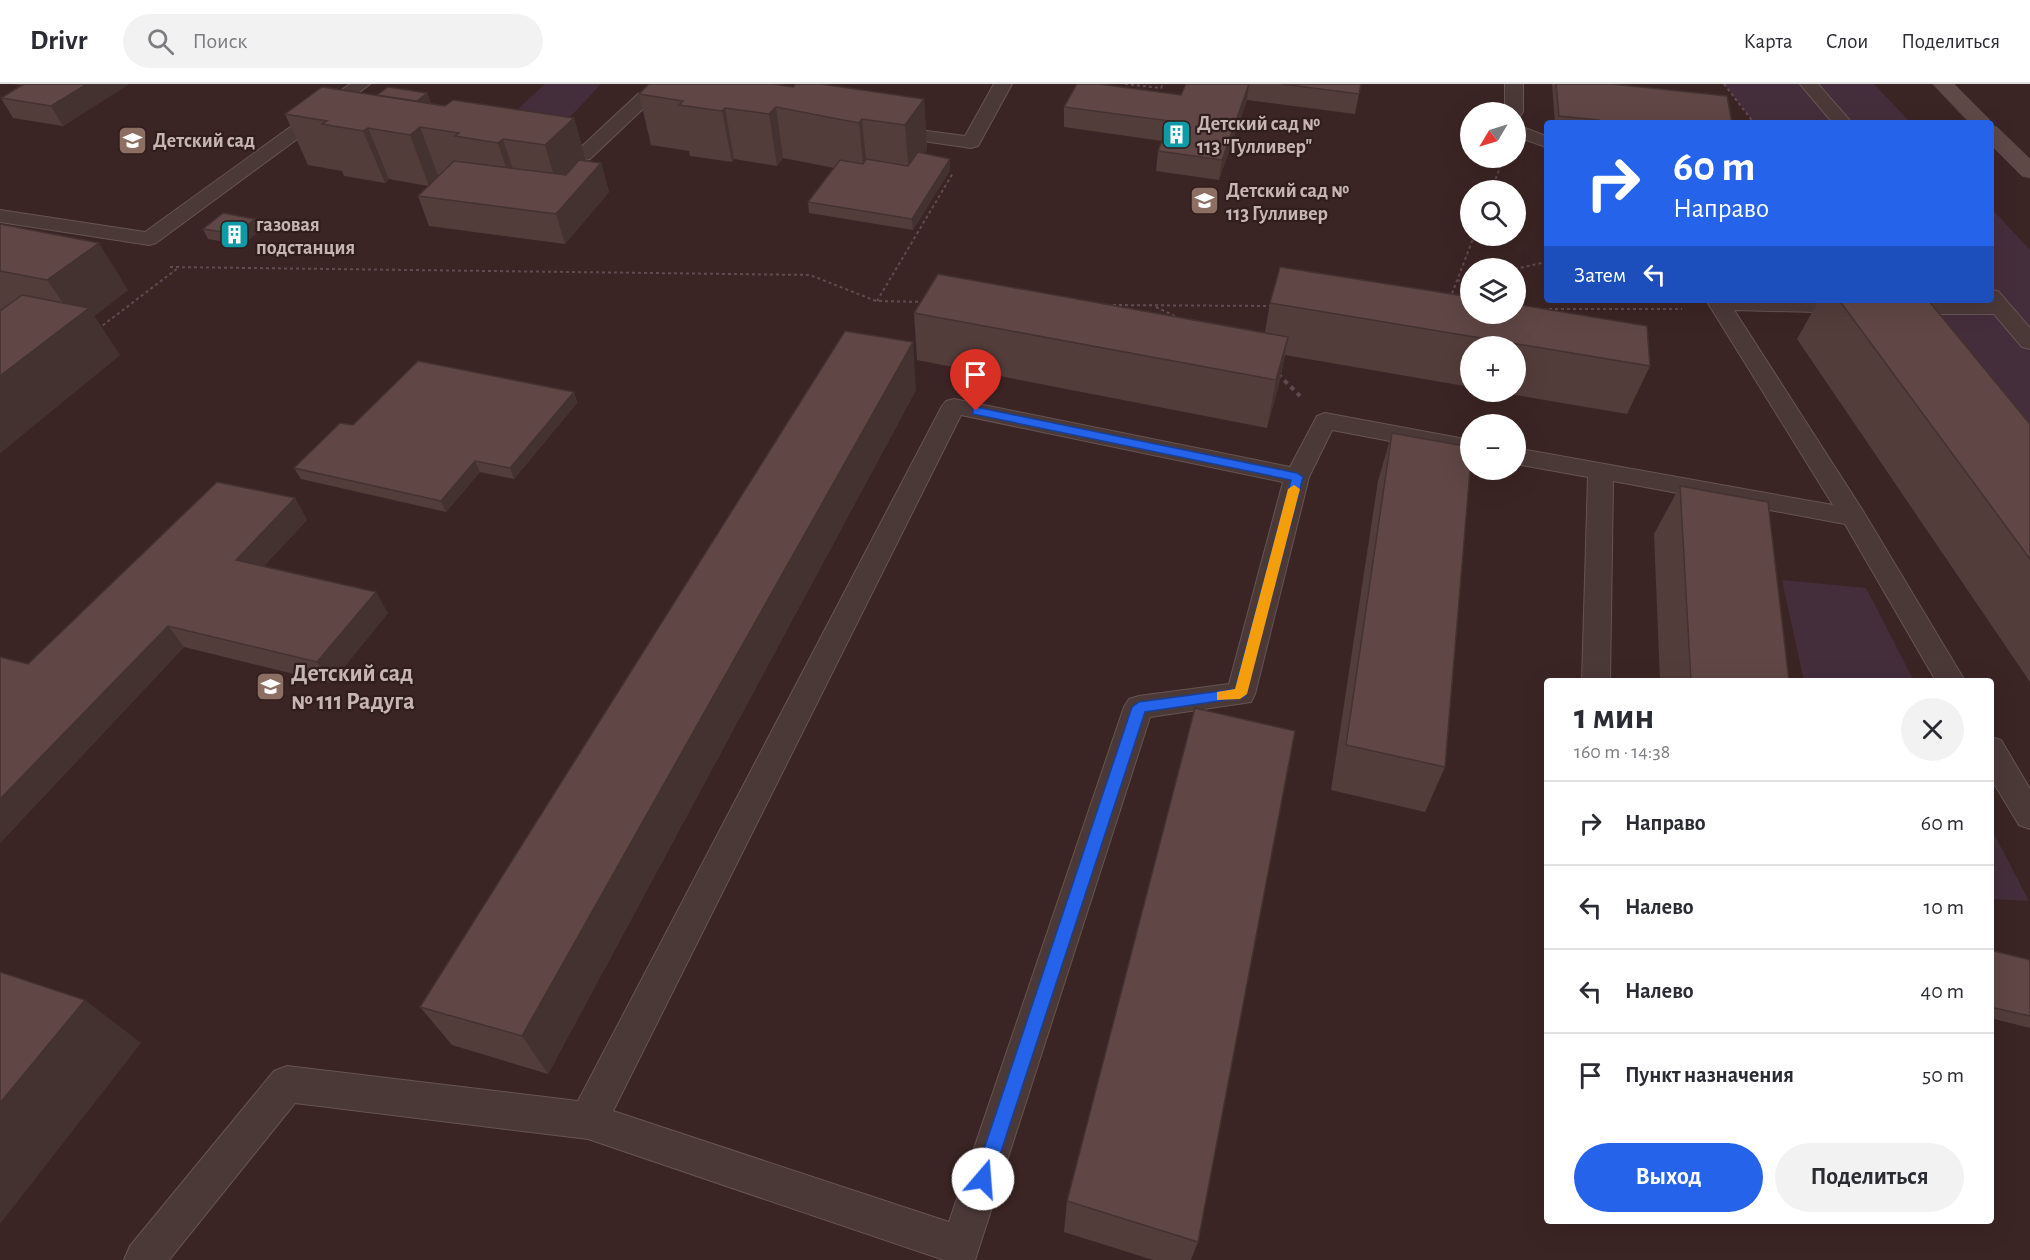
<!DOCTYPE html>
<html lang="ru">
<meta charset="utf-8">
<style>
body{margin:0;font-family:"Alegreya Sans",sans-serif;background:#f2f2f3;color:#2b2b33;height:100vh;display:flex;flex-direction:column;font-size:22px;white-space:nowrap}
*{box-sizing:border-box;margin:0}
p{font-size:20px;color:#7c7c81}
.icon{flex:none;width:33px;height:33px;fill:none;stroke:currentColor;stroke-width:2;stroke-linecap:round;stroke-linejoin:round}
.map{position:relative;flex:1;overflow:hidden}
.sheet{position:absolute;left:1544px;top:594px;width:450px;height:546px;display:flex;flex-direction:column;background:#fff;border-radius:6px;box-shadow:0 6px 24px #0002}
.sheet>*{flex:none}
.top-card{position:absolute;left:1544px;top:36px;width:450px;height:183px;border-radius:6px;box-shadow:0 6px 24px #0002;background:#2563eb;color:#fff;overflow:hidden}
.needle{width:39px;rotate:232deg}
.buttons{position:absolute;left:1460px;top:18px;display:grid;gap:12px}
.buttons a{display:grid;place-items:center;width:66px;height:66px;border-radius:50%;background:#fff;box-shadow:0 6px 24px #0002;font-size:30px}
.pin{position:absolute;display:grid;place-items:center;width:51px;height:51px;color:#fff;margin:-62px -26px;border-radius:50% 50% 50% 0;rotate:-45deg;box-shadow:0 0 6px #0007}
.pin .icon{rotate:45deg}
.me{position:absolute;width:66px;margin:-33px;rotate:18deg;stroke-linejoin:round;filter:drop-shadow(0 0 4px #0008)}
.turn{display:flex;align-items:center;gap:21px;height:126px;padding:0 30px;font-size:27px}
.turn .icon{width:78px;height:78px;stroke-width:2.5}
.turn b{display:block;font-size:42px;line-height:51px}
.then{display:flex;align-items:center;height:57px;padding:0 30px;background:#0003;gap:12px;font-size:22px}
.round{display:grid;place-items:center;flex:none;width:63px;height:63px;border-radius:32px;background:#f2f2f3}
.head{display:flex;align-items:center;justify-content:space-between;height:102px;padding:0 30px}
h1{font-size:36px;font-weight:700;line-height:45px}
.primary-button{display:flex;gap:12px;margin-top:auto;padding:12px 30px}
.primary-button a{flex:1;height:69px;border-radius:36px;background:#2563eb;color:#fff;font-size:24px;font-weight:700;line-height:69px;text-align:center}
.primary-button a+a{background:#f2f2f3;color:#2b2b33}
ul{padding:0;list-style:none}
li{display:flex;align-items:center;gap:18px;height:84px;padding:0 30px;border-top:2px solid #e1e1e2}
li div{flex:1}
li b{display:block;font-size:22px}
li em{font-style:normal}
header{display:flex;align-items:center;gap:36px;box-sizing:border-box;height:84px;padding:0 30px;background:#fff;border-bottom:2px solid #e1e1e2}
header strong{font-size:28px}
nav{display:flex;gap:33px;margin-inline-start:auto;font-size:21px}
.search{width:420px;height:54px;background:#f2f2f3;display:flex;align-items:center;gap:15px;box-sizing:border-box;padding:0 21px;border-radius:33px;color:#7c7c81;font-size:22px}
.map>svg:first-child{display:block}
</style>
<header>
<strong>Drivr</strong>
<div class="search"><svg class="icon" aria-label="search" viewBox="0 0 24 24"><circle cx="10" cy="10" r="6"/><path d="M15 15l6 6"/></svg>Поиск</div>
<nav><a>Карта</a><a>Слои</a><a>Поделиться</a></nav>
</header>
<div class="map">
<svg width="2030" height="1176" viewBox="0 0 2030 1176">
<rect width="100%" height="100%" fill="#3b2524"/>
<g fill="#452e3b">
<path d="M545,0H601L570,33L518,25Z"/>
<path d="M1724,0H1874L1911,39H1754Z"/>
<path d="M1991,124L2030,166V394L1894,216H1990Z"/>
<path d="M1782,496L1866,504L1914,597H1804Z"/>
<path d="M1991,744L2029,817L1991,815Z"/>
</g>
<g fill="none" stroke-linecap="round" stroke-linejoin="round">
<defs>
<g id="lane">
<path d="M350,0H370L332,29L330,35L323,36L156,159L149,161L0,138V126L145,148Z"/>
<path d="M994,0H1012L978,62L971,64L889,52L880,47L889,42L965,52Z"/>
<path d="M1505,0H1523V28L1520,32L1515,33V28H1505Z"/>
<path d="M1800,0H1818L1852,39H1833Z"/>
<path d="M644,9L676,13L685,18L676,23L648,20L590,75C578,78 543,75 536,65L545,59L579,65L638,10Z"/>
<path d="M1515,40L1546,52V63L1515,52Z"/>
<path d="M1990,206L1998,207L2030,244V265L2022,263L1994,230H1895L1887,229L1884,224L1887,219L1895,218H1983L1990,216Z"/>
<path d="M1706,216L1855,217L1863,218L1866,223L1863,228L1855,229L1734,226L1863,427L1965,597H1936L1845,440L1613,397L1610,597H1582L1588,393L1515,380V364L1833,421Z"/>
<path d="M954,315L1290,383L1317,332L1325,329L1470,356V372L1332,346L1309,393L1255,610L1251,618L1150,633L975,1176H944L588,1055L295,1019L169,1176H124L130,1162L274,987L287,982L578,1017L942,322L946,317ZM961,331L1283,398L1229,600L1139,612L1129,615L1124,623L949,1138L613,1027Z"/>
<path d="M1990,653L2001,656L2030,705V745L2019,741L1990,693Z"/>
</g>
<path id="secondary" d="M1933,0H1954L1989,35L1991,41L1997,43L2030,75V94L2022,92L1990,60V39H1970Z"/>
</defs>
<use href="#lane" stroke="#665453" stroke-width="2"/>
<use href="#secondary" stroke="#544241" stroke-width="1"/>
<g stroke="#604b53" stroke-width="2" stroke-dasharray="3 3" stroke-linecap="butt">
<path d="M1125,0L1161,4L1163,0"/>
<path d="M1724,0L1754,39"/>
<path d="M1491,106L1504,74"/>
<path d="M170,183L810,191L876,217L925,218"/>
<path d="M1515,185L1546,178"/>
<path d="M1457,197L1470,194"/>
<path d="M1450,215L1474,152"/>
<path d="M877,217L953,89"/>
<path d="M1107,221L1273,222"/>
<path d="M1156,223L1179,234"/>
<path d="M1537,225H1682"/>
<path d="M98,245L178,184"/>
</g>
<path stroke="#604b53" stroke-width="4" stroke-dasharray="4.5 4.5" stroke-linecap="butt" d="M1278,290L1300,312"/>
<use href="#lane" fill="#4b3938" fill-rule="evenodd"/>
<use href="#secondary" fill="#5e4946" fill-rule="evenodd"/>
</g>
<g fill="#533d3b">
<path d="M12,0H129L63,42L13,34L1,14L21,1Z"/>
<path d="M1186,0H1361L1355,30L1247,16L1219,96L1156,87L1158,67L1162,57L1064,43V23L1181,11Z"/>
<path d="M1552,0H1620V1L1732,39H1555Z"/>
<path d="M793,3L924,15L927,66L924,69L950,86L913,146L809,129L808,118L834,84L783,74L777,82L734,75L732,78L690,72L689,67L651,61L639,10Z"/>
<path d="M427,9L431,20L574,34L586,77L601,79L609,108L565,160L429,142L418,112L428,102L389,95L385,99L344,92L342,87L308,81L285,30L377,11Z"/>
<path d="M255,135L261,146L242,161L208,155L203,145Z"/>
<path d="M0,140L128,206L94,232L120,271L0,369Z"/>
<path d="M1819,216H1928L2030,340V598L1797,255Z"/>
<path d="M1270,219L1650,282L1627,330L1498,308H1515V262H1470V303L1285,271L1279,300L1267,344L917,276L914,229L1265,248Z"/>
<path d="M916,306L548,990L452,961L420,923Z"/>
<path d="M574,308L577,319L514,395L480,388L446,428L301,395L294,384L353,341Z"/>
<path d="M1392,349L1445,683L1425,728L1331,706L1378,397Z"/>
<path d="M1680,402L1789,597H1660L1654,450Z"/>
<path d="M295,414L307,436L264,482L388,529L331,599L184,563L0,759V573L28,580Z"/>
<path d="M1990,866L2030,876V944L1990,934Z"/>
<path d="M1067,1117L1198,1158L1191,1176H1153L1064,1148Z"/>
</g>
<g fill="#433230">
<path d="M87,0H129L63,42L51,22Z"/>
<path d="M1249,0L1247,16L1219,96L1222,76Z"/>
<path d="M427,9L431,20L411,23Z"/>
<path d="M924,15L927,66L909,92L905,41Z"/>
<path d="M776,23L783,74L777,82L769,30Z"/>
<path d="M725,24L734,75L732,78L722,27Z"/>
<path d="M574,34L588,85L560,113L545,61Z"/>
<path d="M862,35L867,86L864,90L859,39Z"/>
<path d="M420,43L439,94L429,102L410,51Z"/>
<path d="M368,44L389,95L385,99L363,47Z"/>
<path d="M503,55L520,107L515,111L498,59Z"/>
<path d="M950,75V86L913,146L912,135Z"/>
<path d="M601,79L609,108L565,160L556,130Z"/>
<path d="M255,135L261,146L242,161L236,150Z"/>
<path d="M99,159L128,206L94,232L120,271L0,369V292L74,235L47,196Z"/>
<path d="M1288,253L1279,300L1267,344L1276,296Z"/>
<path d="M913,258L916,306L548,990L522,952Z"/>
<path d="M574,308L577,319L514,395L510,384Z"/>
<path d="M475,377L480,388L446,428L441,417Z"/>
<path d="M295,414L307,436L250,497L236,476Z"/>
<path d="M376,508L388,529L331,599L317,578Z"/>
<path d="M168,542L184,563L0,759V715Z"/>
<path d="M85,916L141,959L0,1140V1019Z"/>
</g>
<g fill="#604745" stroke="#433230" stroke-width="1.5">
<path d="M24,0H87L51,22L1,14Z"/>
<path d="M649,0H773L793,3L796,0H821L924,15L905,41L862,35L859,39L776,23L769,30L725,24L722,27L679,21L683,17L639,10Z"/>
<path d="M1077,0H1099L1181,11L1186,0H1249L1222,76L1158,67L1170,37L1064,23Z"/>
<path d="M1282,0H1361L1359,10Z"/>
<path d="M1556,0H1612L1727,12L1732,39H1599V36L1559,32Z"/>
<path d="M322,3L445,22L453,16L574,34L545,61L503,55L498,59L455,52L459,49L420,43L410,51L368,44L363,47L322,40L327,37L285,30Z"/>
<path d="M388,3L427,9L417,17L377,11Z"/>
<path d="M918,68L950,75L912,135L808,118L840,76L863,80L866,75L908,82Z"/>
<path d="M579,76L601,79L556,130L418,112L454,77L566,91Z"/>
<path d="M223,129L255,135L236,150L203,145Z"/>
<path d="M0,140L99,159L47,196L0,187Z"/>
<path d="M1280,183L1470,213V230H1515V220L1647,242L1650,282L1270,219Z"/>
<path d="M938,190L1288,253L1276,296L914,229Z"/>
<path d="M22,211L89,224L0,292V227Z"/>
<path d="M1839,216H1928L2030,340V475Z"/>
<path d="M845,247L913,258L522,952L420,923Z"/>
<path d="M418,277L574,308L510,384L475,377L441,417L294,384L340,339L353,341Z"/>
<path d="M1392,349L1470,363V386L1445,683L1346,661Z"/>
<path d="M217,398L295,414L236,476L376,508L317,578L168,542L0,715V573L28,580Z"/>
<path d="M1680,402L1768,418L1789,597H1691Z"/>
<path d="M1195,624L1295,647L1198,1158L1067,1117Z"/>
<path d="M1990,866L2030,876V932L1990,923Z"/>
<path d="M0,888L85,916L0,1019Z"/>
</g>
<path fill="#2563eb" stroke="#184099" stroke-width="1.5" d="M976,323L1297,389L1303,393L1245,613L1145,628L992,1095L990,1101L983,1104L977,1101L974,1095L1132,623L1139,618L1235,605L1291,396L973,330V324Z"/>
<path fill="#f59e0b" d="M1294,401L1300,405L1247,610L1240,615L1217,616V608L1235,605L1288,405Z"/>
<defs>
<symbol id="building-square" viewBox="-11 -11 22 22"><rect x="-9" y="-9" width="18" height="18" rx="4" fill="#0f9aa8" stroke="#301e1d"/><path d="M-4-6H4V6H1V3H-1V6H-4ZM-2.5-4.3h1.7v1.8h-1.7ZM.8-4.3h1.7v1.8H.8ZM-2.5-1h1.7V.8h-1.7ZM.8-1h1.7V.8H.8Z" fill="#fff"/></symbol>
<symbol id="school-square" viewBox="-11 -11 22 22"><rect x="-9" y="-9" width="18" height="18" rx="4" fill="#8d6e63" stroke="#301e1d"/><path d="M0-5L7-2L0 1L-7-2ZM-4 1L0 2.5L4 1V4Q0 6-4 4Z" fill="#fff"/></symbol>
</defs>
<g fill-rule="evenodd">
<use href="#building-square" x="1160" y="34" width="33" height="33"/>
<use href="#school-square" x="116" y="40" width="33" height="33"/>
<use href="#school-square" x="1188" y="100" width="33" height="33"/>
<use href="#building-square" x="218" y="134" width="33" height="33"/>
<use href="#school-square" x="254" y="586" width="33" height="33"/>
</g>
<g text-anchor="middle" stroke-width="4.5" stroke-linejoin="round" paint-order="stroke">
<g font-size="20" font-weight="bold" fill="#c7b5b3" stroke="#301e1d" text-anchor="start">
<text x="1197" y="46">Детский сад №<tspan x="1197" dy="23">113 "Гулливер"</tspan></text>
<text x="153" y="63">Детский сад</text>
<text x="1226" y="113">Детский сад №<tspan x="1226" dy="23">113 Гулливер</tspan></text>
<text x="256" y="147">газовая<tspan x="256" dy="23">подстанция</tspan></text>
</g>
<g font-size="24" font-weight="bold" fill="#c7b5b3" stroke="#301e1d" text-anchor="start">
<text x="291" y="597">Детский сад<tspan x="291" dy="28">№ 111 Радуга</tspan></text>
</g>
</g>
</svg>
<div class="buttons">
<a><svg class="needle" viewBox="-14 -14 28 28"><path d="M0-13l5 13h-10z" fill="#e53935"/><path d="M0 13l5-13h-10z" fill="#7c7c81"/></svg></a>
<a><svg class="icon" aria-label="search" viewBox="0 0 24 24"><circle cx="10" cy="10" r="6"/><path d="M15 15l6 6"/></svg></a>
<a><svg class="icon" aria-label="layers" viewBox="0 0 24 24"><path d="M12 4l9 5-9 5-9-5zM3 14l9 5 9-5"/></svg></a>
<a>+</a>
<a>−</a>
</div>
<div class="pin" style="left:976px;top:327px;background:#d93025"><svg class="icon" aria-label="arrive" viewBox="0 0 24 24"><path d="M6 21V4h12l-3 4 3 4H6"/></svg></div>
<svg class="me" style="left:983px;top:1095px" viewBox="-20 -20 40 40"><circle r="19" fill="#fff"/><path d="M0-13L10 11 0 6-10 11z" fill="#2563eb"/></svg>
<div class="top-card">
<div class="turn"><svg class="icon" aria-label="right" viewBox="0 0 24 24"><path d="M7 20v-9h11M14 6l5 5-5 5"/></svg><div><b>60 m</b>Направо</div></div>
<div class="then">Затем<svg class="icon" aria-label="left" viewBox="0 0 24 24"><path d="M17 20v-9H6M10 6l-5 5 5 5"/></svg></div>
</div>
<section class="sheet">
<div class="head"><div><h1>1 мин</h1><p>160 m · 14:38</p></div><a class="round"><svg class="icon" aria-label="close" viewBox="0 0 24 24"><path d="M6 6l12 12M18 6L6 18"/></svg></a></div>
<ul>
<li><svg class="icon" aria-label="right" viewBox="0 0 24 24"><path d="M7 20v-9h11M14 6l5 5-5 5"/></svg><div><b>Направо</b></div><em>60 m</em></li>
<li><svg class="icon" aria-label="left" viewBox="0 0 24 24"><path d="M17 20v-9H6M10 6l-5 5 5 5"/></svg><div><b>Налево</b></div><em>10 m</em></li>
<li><svg class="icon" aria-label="left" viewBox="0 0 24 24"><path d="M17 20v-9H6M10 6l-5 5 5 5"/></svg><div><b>Налево</b></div><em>40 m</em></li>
<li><svg class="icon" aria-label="arrive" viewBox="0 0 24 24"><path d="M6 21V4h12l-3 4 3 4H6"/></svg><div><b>Пункт назначения</b></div><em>50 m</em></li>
</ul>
<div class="primary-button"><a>Выход</a><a>Поделиться</a></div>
</section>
</div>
